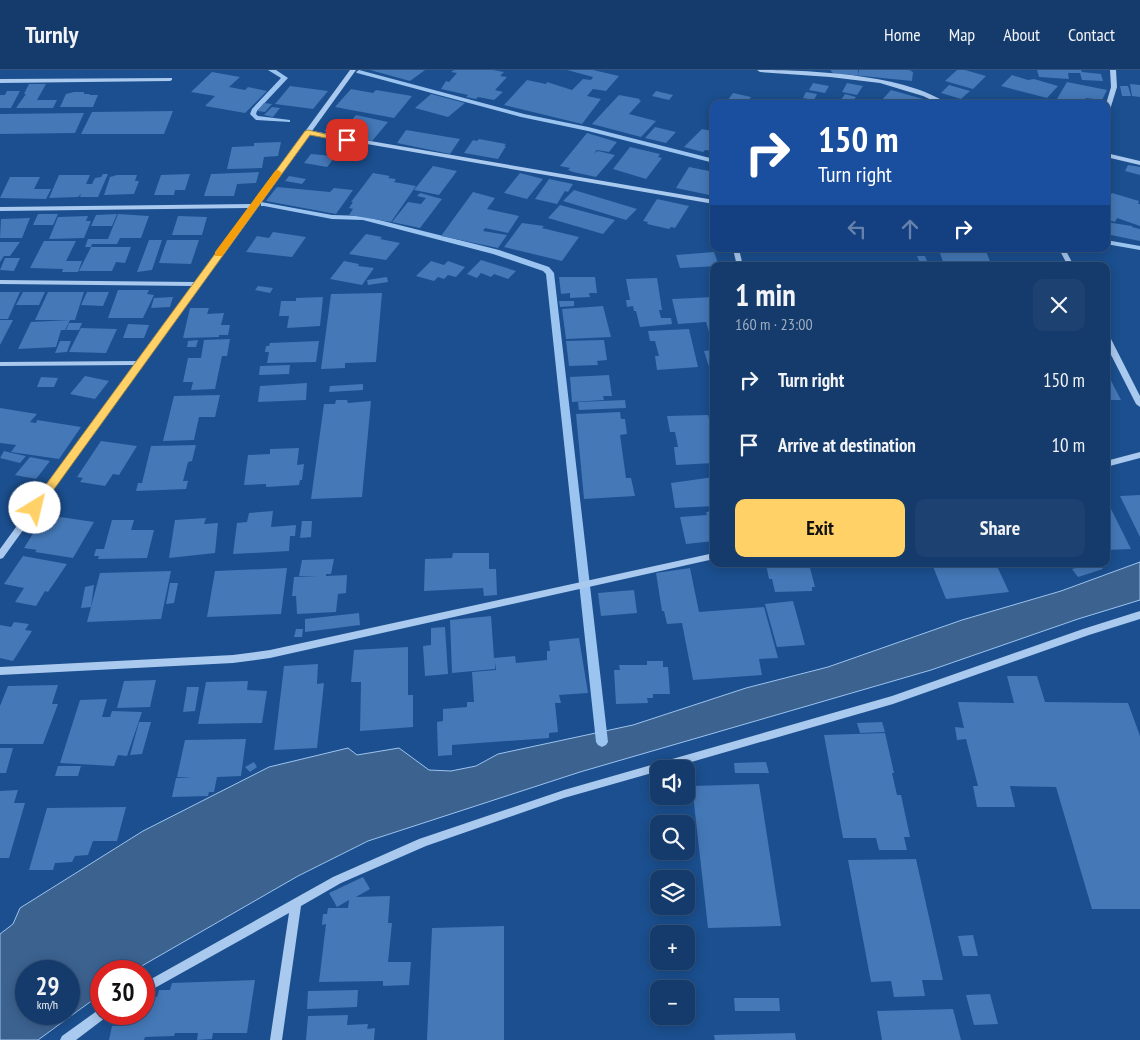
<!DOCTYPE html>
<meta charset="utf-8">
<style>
body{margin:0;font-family:"PT Sans Narrow",sans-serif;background:#1d4271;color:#f1f3f6;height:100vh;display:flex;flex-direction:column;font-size:19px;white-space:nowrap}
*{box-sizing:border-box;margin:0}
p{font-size:16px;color:#9dadc1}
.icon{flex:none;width:28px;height:28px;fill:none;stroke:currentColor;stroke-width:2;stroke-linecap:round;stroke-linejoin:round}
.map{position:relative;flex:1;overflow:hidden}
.panel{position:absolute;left:710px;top:192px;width:400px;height:305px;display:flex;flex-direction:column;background:#143b6b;border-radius:10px;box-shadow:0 2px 12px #0003,0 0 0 1px #33557e}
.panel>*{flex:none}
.hud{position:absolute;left:710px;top:30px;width:400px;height:152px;border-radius:10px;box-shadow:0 2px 12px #0003,0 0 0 1px #33557e;background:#1a4fa0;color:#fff;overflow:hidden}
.tools{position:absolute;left:650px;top:690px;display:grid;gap:10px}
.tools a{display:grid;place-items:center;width:45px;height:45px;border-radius:10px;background:#143b6b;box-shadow:0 2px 12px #0003,0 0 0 1px #33557e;font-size:25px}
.speed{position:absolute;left:15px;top:890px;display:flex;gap:10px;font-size:25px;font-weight:700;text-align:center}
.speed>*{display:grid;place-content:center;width:65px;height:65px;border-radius:50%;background:#143b6b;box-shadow:0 2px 12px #0003,0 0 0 1px #33557e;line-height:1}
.speed small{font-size:12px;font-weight:400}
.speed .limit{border:8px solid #d22;background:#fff;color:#111}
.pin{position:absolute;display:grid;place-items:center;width:42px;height:42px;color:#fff;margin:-21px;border-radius:10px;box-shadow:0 2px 8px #0006}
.me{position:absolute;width:55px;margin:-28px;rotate:36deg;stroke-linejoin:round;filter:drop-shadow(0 0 4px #0008)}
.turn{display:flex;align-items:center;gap:18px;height:105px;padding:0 25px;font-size:22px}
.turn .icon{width:65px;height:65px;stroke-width:2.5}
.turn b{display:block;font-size:35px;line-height:42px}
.lanes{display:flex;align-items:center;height:48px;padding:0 25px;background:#0003;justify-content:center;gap:25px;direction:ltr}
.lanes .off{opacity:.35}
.round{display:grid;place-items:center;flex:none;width:52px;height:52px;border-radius:10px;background:#1d4271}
.summary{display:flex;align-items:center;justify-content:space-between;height:85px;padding:0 25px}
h1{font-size:30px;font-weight:600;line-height:38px}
.button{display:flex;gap:10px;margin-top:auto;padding:10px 25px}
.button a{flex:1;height:58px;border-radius:10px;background:#ffd166;color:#111;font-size:20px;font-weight:600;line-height:58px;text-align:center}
.button a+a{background:#1d4271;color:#f1f3f6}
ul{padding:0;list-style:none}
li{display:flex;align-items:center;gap:15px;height:65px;padding:0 25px}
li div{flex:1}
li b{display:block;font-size:19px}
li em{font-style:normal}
header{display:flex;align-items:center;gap:30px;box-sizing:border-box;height:70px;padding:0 25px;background:#143b6b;border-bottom:1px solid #33557e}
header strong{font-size:24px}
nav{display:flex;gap:28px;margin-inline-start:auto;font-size:18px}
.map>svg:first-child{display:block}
</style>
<header>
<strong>Turnly</strong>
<nav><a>Home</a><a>Map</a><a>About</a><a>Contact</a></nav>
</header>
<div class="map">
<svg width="1140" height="970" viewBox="0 0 1140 970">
<rect width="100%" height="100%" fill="#1b4f8f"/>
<path fill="#3c6290" stroke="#9cc4f0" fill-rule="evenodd" d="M1140,492V530L1078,549L931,600L580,702L368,771L298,806L133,901H101V924L38,970H0V864L13,854L20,838L143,761L269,697L348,678L357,685L399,678L429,700L451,701L476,696L498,684L633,655L746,618L828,597L962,550L1061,521ZM26,901H69V944H26Z"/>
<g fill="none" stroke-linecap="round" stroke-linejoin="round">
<g fill="#9cc4f0" fill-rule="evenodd">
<path d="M268,0H276L288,8L257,41L256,44L258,46L290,50V52L256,50L250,44L252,39L281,8Z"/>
<path d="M359,0L524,44L588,57L714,89V93L588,61L521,47L357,3L356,2Z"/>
<path d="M261,132L332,145L363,146L499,180L549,197L554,203L608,672L606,675L602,677L598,675L596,672L546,204L543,201L493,184L363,150L332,149L264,136H261Z"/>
<path d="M1106,170L1140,176V180L1106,174Z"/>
</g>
</g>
<g fill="#4478b7">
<path d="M370,0H425L410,11Z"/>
<path d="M454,0H493L504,2L500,6L507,7L495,20L503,22L494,30L478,27L476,29L466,27L468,25L441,19L446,11L449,12L457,3L451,2Z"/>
<path d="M567,0H593L619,6L606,21L593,19L587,26L601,29L582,54L504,35L527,10L546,14L547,12L572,20L583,9L591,10L593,7Z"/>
<path d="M830,0H858V5L859,0H909L913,2L912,11L833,3Z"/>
<path d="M957,0H965L986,6L973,19L945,11Z"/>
<path d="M1037,0H1081L1082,2L1101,4L1103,11L1082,10L1080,3H1068L1069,9L1039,7Z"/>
<path d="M212,2L240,7L229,17L245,20L248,17L267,21L245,43L205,36L215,26L191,22Z"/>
<path d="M1012,5L1028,10L1034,9L1058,16L1047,28L1001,16Z"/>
<path d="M1067,12L1107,20L1102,30L1086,28L1083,34H1054Z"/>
<path d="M813,13L829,16L825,23L809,20Z"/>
<path d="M847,13L863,16L857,25L842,22Z"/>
<path d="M29,14H46L37,30H57L53,38H16L26,24H24Z"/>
<path d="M1130,14L1140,15V27L1132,26Z"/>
<path d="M949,15L970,21L961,29L941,23Z"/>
<path d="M290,16L328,21L313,39L275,34Z"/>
<path d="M1120,16H1128L1131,26H1122Z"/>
<path d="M351,19L373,23L376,20L412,26L394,48L335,37Z"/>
<path d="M891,20L923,29L919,34H890L881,31Z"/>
<path d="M7,21H20L11,38H0V25H5Z"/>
<path d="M656,21L673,25L669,30L652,26Z"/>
<path d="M74,22H84V24H90L89,25H98L93,37H60L66,24Z"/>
<path d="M806,22L817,24L814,30L803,28Z"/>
<path d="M733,23L751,27L746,34H725Z"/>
<path d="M431,24L465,33L448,47L415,38Z"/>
<path d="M845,24L856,27L852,32L841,30Z"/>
<path d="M619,25L640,29L639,30L641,31L629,44L656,51L641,67L592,54Z"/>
<path d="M264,33L272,34L265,42L257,41Z"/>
<path d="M272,37L280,38L273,47L264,45Z"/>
<path d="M173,41L164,64H81L92,42Z"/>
<path d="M84,43L75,63L0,64V44Z"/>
<path d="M356,45L388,52L372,71L324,61L336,49L350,52Z"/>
<path d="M655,57L676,62L666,73L645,68Z"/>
<path d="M702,59L712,61L714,59V81L705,80L703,82L684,77Z"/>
<path d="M406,60L460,69L450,84L397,73Z"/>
<path d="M587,63L617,72L609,82L597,80L594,83L598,81L615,85L596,107L573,102L568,100L570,98L560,96Z"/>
<path d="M479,69L506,74L504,76H506L498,89L464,83L473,70L477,71Z"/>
<path d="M281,72L278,86L264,87L262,98L227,99L232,77L254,76V73Z"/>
<path d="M630,77L660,84L658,87L662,88L646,109L613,99Z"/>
<path d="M311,84L323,85L335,87L327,97L304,93Z"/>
<path d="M1128,95L1140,97V105L1125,101Z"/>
<path d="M433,96L457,101L439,125L414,120Z"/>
<path d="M689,97L714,102V126L676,118Z"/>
<path d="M259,102L256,113L237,114L234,126H204L211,104Z"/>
<path d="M373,103L390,106L388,108L396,109L394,112L416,116L391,152L349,145L353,139L349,138L353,132H351Z"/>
<path d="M520,103L543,109L527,129L504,123Z"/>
<path d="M103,104H108L98,127H80L81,124L78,127L49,128L59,105H90L86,114H92L95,108L101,107Z"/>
<path d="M190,104L185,120H175L174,125H154L161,105Z"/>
<path d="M117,105H137L135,111H139L134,124L104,125L110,107Z"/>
<path d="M289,106L306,109L302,114L285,111Z"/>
<path d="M10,107H40L34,119H51L46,129L0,128Z"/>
<path d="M549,109L573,114L568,122L565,121L557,134L535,129Z"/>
<path d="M277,117L330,122L334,118L353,120L336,144L266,131Z"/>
<path d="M574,120L637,139L626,150L563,131Z"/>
<path d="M473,122L495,128L487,139L519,146L508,163L485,158L483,161L507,165L498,178L441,166Z"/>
<path d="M420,123L442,129L420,158L392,152L408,132L421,134L426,128L417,126Z"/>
<path d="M1112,123L1139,131L1138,134H1140V156L1117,148L1115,152L1106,149V130Z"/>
<path d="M657,129L689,136L675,158L671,157L669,159L647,154L648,152L643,151Z"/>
<path d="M560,135L615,150L603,164L548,148Z"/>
<path d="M38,144H58L53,155H33Z"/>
<path d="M117,144L112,156H91L96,145Z"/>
<path d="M118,144L149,146L141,168H120L117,174H92L91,177H85L88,169H108Z"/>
<path d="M88,146L86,151H91L84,168L49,169L58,147Z"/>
<path d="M178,146L207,147L202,165H172Z"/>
<path d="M30,148L22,168H0L1,149Z"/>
<path d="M1106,152L1132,156V157L1140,159V171L1106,164Z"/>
<path d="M522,153L544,156L542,158L579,167L562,191L504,177Z"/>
<path d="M273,162L306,167L292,187L246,182L257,166L269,168Z"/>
<path d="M366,164L382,167L380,169L400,173L386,190L349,184Z"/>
<path d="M149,170H162L152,200L137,202Z"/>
<path d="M167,170H199L191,194L159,193Z"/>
<path d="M44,171H76L66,191H82L78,202H62L65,193L63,199L30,198Z"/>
<path d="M0,172H20L10,186H4L0,192Z"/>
<path d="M91,177H131L125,193L116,192L112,201H79Z"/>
<path d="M933,179H985L992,196H940L939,192H943L940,183H935Z"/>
<path d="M714,182L719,196L680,198L676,185Z"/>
<path d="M917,186H925L929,196H921Z"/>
<path d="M5,188H20L14,201L0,200Z"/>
<path d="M481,190L516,201L508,209L494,204L491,207L481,203L477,208L467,204Z"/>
<path d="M344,191L359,194L358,196L374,198L362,215L330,209Z"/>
<path d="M431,191L444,195L448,191L465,197L456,207L448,205L444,209L438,207L434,211L416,206Z"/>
<path d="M387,207L388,212L368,215L367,210Z"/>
<path d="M559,207H595L597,223H589L590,227L570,228V223L561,224Z"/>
<path d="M657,208L662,240H659L661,248H671L672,254L640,257L636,241H634L633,236L627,237L626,230H630L626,209Z"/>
<path d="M258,216L273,218L270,223L255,220Z"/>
<path d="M118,220H149L147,224L154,225L143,248H108Z"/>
<path d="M0,222H20L8,249H0Z"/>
<path d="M23,222H45L39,235H16Z"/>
<path d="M48,222H84L75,250H35Z"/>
<path d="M87,222H109L103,236L81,235Z"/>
<path d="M382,223L376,292L345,293V298L321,299L331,224Z"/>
<path d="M173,227L170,237L151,238L154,228Z"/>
<path d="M323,227L320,256L287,258L289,246H279L281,231H296V228Z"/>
<path d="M714,227V265H710L706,252L678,254L672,229Z"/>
<path d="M559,231H574V236L560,237Z"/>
<path d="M603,236L611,267L566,269L562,239Z"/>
<path d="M190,238H209L207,244L224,243L221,255H230L228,265H219V267L183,268Z"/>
<path d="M0,250H13L0,275Z"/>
<path d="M70,250L65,260H61L56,277L18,279L31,252Z"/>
<path d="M69,253H82L79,260H66Z"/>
<path d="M128,254L149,255L144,268H123Z"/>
<path d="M81,258L117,259L106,283L69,282Z"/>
<path d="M689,259L698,297L657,300L655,286H659L655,271H650L648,261Z"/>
<path d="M230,269L227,286H222L215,319L191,320L193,312H183L188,288H201L204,270Z"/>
<path d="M198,270L196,277H187L188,271Z"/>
<path d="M604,270L607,290L597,291L598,295L569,296L566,271Z"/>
<path d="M60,271H71L67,282L55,283Z"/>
<path d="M319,271L316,292L267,293L269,282H265L266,276H269L270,273Z"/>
<path d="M714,280V309H713L704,281Z"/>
<path d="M290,295L289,304L259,305L260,296Z"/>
<path d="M1106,301L1121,330H1106Z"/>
<path d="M609,305L612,326H603L604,330L572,332L570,307Z"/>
<path d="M85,306L109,311L95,329L70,324Z"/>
<path d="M41,307L58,308L54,317H37Z"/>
<path d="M307,313L306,330L258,332L260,316Z"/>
<path d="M363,314V320L329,322L330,316Z"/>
<path d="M220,325L215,347H199L194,370L163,371L174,326Z"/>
<path d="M336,330H347L348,333L371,331L362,427L311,429L324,334H335Z"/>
<path d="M625,330L626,338L579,340L578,332Z"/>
<path d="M0,338L37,344L30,352L36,353L37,350L81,357L59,389L11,382L16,375L0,373Z"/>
<path d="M620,342L621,349H625L627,364L620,365L626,408H631L635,426L584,429L576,344Z"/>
<path d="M708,345L714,368V393L676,395L674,377H678L675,362H670L667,346Z"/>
<path d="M101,371L137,376L119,405L113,404L105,416L80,412L83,408L77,407Z"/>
<path d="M196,375L192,391L188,392L183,411H188L186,419L136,421L138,413H142L151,376Z"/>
<path d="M299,378L297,395L304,394L302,410H300L299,415L266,417V414L244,415L248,385L270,384V379Z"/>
<path d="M4,381L12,383L26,386L20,393L0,388Z"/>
<path d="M30,387L50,391L36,409L15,405Z"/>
<path d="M714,407V436L675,438L671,413Z"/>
<path d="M1140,425V467L1120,426Z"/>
<path d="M1106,435H1109L1131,479L1106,480Z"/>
<path d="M273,441L271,457L296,455L295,466H290L289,481L233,484L237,453L247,452L249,443Z"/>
<path d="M714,441V471L686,474L680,447L707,445L706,442Z"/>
<path d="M60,447L94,452L73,488L35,482L37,480L24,478L39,454L54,456Z"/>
<path d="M206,448L204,454L218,453L215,483L169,488L175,450Z"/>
<path d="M112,450H134L131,460H154L147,488L98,489L99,486H94L96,479H104Z"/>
<path d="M302,451H312L311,467L300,468Z"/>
<path d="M453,483H489V499H496L497,525L484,526L483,518L424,521L425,489L452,488Z"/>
<path d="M23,486L67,494L48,522L45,521L36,536L15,532L24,518L4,514Z"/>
<path d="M334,489L331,504H326V506L347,505L346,523L338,524L336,542L297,544L296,526H292L294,507L318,506H299L302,490Z"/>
<path d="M766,494H809L815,517H812V521L775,522L772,509H769Z"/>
<path d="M932,494H996L1009,522L946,529Z"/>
<path d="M1089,494H1098L1103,499L1078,507L1072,499Z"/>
<path d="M287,498L281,544L207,547L215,501Z"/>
<path d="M690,498L699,542L764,537L778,588L759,589L762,605L693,610L682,553L667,554L664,541H662L656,503Z"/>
<path d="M171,501L161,549L87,552L100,503Z"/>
<path d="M170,513H178L174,533L166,534Z"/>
<path d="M94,515L91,537L81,538L85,517Z"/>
<path d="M634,520L637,543L601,546L598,523Z"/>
<path d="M793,531L805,575L777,577L765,534Z"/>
<path d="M359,543L360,555L305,562V549Z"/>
<path d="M491,546L494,588L515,586L516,593L547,590V581H550L549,571L579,568L588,623L559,625L561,633H555L558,662L549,663V668L452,675V685L438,686L437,652L443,651V639L467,637V632H474L472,602L496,600L495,592V599L452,603L450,550Z"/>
<path d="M14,552L29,554L25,560L32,561L13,591L0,588V555L11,557Z"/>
<path d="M445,557L448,604L425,606L423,576L431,575V558Z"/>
<path d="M296,559H303L302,567H294Z"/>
<path d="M408,577V625H413V657L360,661L361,612H351L354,580Z"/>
<path d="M647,591H663V597H668L670,624H653V628H647L648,633L616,634L614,600H620L619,595H647Z"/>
<path d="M318,594L317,614L324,613L317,678L274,680L284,596Z"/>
<path d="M1007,606H1037L1045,632L1128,633L1140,666V839H1092L1056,717L1010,716L1015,737H977L973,716H978L966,669L957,670L955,657L964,658L958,632L1014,633Z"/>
<path d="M156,610L150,637L117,638L124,611Z"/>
<path d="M248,611L247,620L267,621L262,653L198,654L206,612Z"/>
<path d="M58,615L52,634H58L43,674H0V636L8,616Z"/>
<path d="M187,617H199L195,641L183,642Z"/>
<path d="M107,629L102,647H110L112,641L142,642L127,686L118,685L114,696L60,693L80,630Z"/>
<path d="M139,652H151L142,684L130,685Z"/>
<path d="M882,652L885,662L860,663L857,653Z"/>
<path d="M885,663L894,703H892L897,725H901L910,767H904L907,780H879L876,768H843L824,665Z"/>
<path d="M246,669L241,706L217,707L214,722H209L208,726L172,727L176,708H192L177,707L185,670Z"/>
<path d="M0,678H13L6,703H0Z"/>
<path d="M254,692L257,697L250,702L245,697Z"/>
<path d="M766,692L769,703H735L734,693Z"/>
<path d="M58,696H81L78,706H55Z"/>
<path d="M759,714L781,856L708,858L692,716Z"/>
<path d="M18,720L14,733H25L9,788H0V721Z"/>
<path d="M126,737L117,771H93L88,785L75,786L72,792L55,793L53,800H29L47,738Z"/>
<path d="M916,789L943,910H922L925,926L894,927L891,911L871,912L848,790Z"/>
<path d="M363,807L370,819L356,827L390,826L388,853H392L388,892H411L409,915L383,916V911L319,912L326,854L322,855L323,844H327L328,838H348L349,830L337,837L329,823Z"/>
<path d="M504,856V970H427L432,858Z"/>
<path d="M973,865L978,886H963L958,866Z"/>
<path d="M255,910L247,963H213L212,969L197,970L198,963H175L174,966L145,967L144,970H109L112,956H125L127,944H144V932L151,927H157L159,920H170L172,913Z"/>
<path d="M358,920L357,937L307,939L308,921Z"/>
<path d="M990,924L998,954L974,955L966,925Z"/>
<path d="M734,928H779L780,941H735Z"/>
<path d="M953,939L961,970H882L877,941Z"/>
<path d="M348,945L347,955L368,954L367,959L375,958L374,970H306L308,946Z"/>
<path d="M795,963L796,970H715L714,965Z"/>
</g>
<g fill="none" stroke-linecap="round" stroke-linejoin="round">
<g fill="#a9c9ee" fill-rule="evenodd">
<path d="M350,0H356L312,61L714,130V134L309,64L3,488L0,489V479L134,295L0,296V292L138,291L192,216L0,214V210L195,212L249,138L0,141V137L252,134Z"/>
<path d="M757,0C809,0 905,4 948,34H940L923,26L880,13L830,7L760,2Z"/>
<path d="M1110,0H1116L1117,17L1109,43L1106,45V34L1111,17Z"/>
<path d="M172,8V10L170,11L0,13V9Z"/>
<path d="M1106,83L1140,91V95L1106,87Z"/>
<path d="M733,179H739L743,196H737Z"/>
<path d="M1059,179H1065L1074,196H1068Z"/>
<path d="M1106,265L1110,267L1140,326V337L1136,334L1106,275Z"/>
<path d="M1140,382V388L1106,397V391Z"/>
<path d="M714,483V489L270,588L233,593L0,605V597L233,585L270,580Z"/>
<path d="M1140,541V549L1089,565L893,634L667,699H659V701L564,728L426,776L341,813L301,836L282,970H270L289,843L144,924V913L333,807L419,769L564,720L892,626L1083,559Z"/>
<path d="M101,938V944H107L105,948L76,970H60L62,966Z"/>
</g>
</g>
<path fill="#ffd166" stroke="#a68842" d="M308,60L351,70L347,72L310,65L39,440H31L29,438L31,435L305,61Z"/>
<path fill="#f59e0b" d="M278,100L282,103L222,186H215V182L275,101Z"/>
</svg>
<div class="tools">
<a><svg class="icon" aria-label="sound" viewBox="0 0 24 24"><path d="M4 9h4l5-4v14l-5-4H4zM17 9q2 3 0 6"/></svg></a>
<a><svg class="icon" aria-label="search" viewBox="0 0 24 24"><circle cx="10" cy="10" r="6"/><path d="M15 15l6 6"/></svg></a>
<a><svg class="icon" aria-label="layers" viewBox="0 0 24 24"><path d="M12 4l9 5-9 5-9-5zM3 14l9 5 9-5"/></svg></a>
<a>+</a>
<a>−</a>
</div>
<div class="speed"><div>29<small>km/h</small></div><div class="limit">30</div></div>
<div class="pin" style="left:347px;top:70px;background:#d93025"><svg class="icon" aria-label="arrive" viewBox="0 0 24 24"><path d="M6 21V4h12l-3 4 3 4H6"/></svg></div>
<svg class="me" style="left:35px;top:438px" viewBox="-20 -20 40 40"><circle r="19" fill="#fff"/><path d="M0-13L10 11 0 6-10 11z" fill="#ffd166"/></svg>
<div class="hud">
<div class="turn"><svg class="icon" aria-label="right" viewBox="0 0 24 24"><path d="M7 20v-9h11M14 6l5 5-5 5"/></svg><div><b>150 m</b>Turn right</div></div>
<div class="lanes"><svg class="icon off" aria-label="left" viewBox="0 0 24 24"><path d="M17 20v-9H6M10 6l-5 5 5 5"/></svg><svg class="icon off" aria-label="ahead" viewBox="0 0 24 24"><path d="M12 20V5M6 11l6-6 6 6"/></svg><svg class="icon" aria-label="right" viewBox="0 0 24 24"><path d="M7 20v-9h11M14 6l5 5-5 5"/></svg></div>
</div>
<section class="panel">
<div class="summary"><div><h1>1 min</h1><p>160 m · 23:00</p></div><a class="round"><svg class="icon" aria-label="close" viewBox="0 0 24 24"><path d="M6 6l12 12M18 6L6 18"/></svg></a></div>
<ul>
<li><svg class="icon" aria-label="right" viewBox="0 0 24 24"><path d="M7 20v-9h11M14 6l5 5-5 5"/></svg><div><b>Turn right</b></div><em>150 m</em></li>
<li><svg class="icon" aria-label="arrive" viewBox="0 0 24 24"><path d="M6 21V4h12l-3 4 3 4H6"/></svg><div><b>Arrive at destination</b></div><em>10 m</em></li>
</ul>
<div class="button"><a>Exit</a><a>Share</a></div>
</section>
</div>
